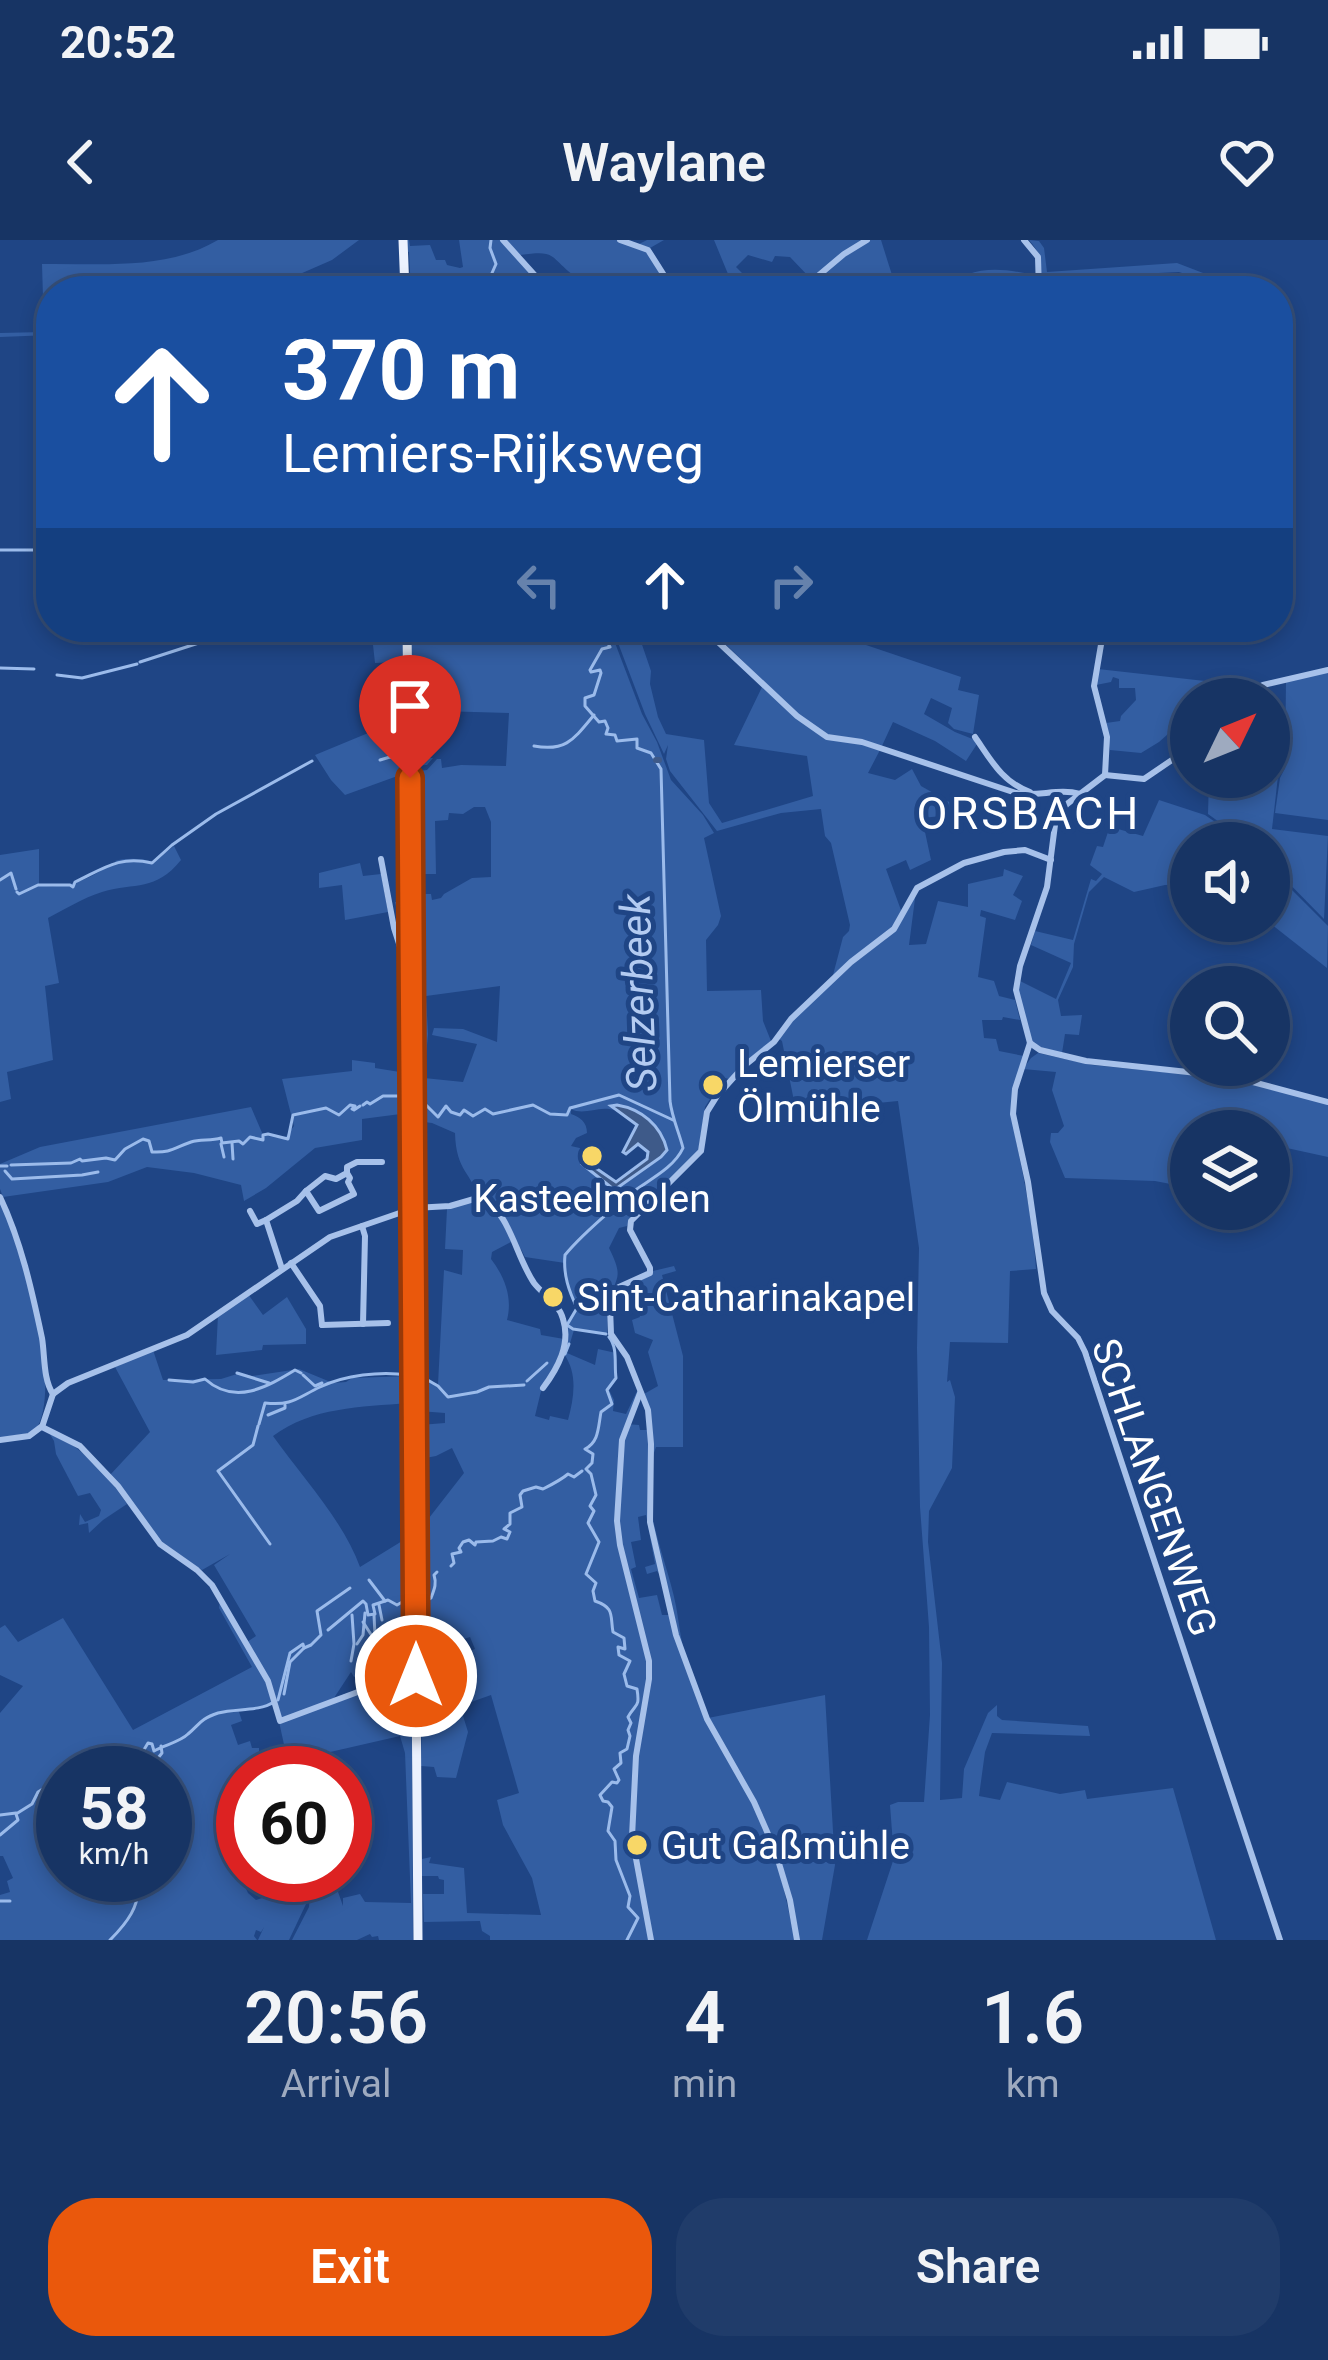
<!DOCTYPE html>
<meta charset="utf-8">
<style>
body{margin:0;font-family:Roboto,sans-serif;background:#203c6a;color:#f1f3f6;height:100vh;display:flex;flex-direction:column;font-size:45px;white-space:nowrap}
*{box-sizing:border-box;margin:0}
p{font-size:39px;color:#9eaabf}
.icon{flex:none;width:66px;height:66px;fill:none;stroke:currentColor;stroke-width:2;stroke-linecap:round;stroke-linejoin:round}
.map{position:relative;height:1700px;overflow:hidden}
.drawer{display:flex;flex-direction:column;background:#173464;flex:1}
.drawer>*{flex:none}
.banner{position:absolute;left:36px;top:36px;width:1257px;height:366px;border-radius:48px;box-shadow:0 6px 18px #0003,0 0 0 3px #364f78;background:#1a4fa0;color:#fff;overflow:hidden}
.needle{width:78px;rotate:47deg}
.controls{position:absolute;left:1170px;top:438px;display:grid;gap:24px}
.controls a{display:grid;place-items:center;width:120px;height:120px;border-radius:50%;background:#173464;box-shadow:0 6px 18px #0003,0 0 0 3px #364f78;font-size:60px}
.speed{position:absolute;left:36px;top:1506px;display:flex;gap:24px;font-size:60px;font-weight:700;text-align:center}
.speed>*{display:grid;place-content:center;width:156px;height:156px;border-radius:50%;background:#173464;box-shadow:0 6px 18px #0003,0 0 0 3px #364f78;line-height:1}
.speed small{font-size:30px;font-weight:400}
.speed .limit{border:18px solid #d22;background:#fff;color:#111}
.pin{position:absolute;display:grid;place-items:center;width:102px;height:102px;color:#fff;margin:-123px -51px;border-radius:50% 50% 50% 0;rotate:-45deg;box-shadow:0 0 12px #0007}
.pin .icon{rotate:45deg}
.me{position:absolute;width:132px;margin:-66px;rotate:0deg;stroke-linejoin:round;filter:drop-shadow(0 0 9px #0008)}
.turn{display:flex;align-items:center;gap:42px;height:252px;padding:0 48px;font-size:54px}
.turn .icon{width:156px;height:156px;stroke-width:2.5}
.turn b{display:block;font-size:84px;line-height:102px}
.lanes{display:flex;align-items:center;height:114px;padding:0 48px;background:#0003;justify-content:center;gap:60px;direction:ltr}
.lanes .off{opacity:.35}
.eta{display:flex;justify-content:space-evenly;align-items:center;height:204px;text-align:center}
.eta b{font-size:72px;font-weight:600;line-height:84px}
.cta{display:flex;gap:24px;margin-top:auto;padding:24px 48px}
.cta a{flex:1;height:138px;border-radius:48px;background:#ea580c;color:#fff;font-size:48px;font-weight:600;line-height:138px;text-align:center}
.cta a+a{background:#203c6a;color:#f1f3f6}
.status{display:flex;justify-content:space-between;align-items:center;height:84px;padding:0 60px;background:#173464;direction:ltr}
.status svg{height:33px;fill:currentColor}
header{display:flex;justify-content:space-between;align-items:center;height:156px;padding:0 48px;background:#173464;font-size:54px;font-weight:600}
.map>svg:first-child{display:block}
</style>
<div class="status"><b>20:52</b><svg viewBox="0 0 49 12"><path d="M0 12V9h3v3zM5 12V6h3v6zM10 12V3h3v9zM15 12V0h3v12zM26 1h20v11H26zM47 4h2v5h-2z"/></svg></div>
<header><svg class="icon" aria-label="back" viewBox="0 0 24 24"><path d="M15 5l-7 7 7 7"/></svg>Waylane<svg class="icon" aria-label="heart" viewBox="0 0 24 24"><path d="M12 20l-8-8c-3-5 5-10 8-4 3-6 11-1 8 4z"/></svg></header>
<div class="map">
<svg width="1328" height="1700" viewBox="0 0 1328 1700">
<rect width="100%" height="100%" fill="#1f4585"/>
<g fill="#335ea2" fill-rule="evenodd">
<path d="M218,0H359L332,20L261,51H51V95L0,97V93L44,92L42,24C102,23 165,31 218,0Z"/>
<path d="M405,0H409L410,6L430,5L436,20H445L447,25L460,28L463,27L459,0H501L535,36V51H411L409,12L406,11Z"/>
<path d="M505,0H624L639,4L647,0H664L650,8L675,51H597C589,43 581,41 573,35C548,15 556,10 520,15Z"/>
<path d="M714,0H863L811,39L790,17L775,16L772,22L748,15L736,27L760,51H735Z"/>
<path d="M871,0H881L897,51H801L856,8Z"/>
<path d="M1029,0L1039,1L1044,8L1047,32L1177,23L1250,51H1238L1179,32L1118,35L1117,51H942C969,25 999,27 1033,35L1038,42C1043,23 1042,15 1029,0Z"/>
<path d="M371,387H609L642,474L657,502L671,540L703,575L714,593L704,598L721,676L718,685L706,700L707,751L761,750L763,781L771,801L729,839L717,836L699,844L710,859L705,867L698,913L633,975L627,986L619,988L609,1008C625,1040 615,1035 609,1064C607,1074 608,1085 607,1095L574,1090L567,1113L595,1125L598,1109L616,1113V1140L609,1150L614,1160L613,1171L626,1174L638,1149L637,1159L626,1184L639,1185L640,1190H652L644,1154L658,1146L648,1112L653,1100L635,1093L632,1080L640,1077L627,1045L650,1036L653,1031L674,1026L676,1031L662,1035L683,1116V1207H656C636,1261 666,1314 676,1366C679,1382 680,1397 685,1413L677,1396L661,1324L658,1325L661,1336L657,1331L647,1334L645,1327L655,1324L646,1275L638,1277L641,1300L631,1302L636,1327L631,1329L639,1358L657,1355L662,1375H669L682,1417H685L708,1478L825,1455L835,1625L822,1700H798L781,1620L767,1586L763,1588L779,1627L795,1700H490V1696L482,1691L480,1681L424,1682L423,1654H444V1640L439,1639L438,1636H422V1619L431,1617L429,1623L464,1628L467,1673L541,1675L532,1638L503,1585L497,1560L519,1553L491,1455L460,1466L468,1492L456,1538L437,1537L434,1527L421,1526L422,1461L441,1462V1442L450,1438L448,1429L453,1427L451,1419L475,1409L470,1397L421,1413V1280L429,1278L464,1233L452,1208L436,1216L420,1219V1185L445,1183V1173L419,1171V1139L438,1144L444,1030L462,1035L463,1010L445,1009L447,969L479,960C472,932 456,932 455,893L432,883L417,881L416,872L362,879V900L315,908L266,948L244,961L241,945L194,933L147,927L108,942L3,957L0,949V924L40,907L251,867L263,895L284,899L294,886L282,839L352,831V820L375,823V828L406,833L405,731L401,726L396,703L402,716H405L404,680L399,679L395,662H399L398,624L403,570L413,569L412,532L427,530L437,519H441L442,528L461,525L506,526L509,473L440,471L430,489L415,495L416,518H433L427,525L412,526L413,492L423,489L420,480L426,478V461L432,460V454H438V445L413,444V480H402L399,422L375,423ZM474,567H485L491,582V637L472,638L444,654L441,658L432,660L431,654H424L423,634H436L435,581L448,580L449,573L463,574ZM500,746L497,802L463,789L434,788L432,795L477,804L463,842L424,838L428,794L426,756ZM617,865C641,870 661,885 667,909L664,914L618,948H613L581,923L584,909L571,906L576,898L587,893C587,882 580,877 571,874V869C585,876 598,865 614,870L612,866ZM511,1002L521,1009L525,1017L565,1023L568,1048L577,1070L565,1083L567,1103L564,1114C578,1134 574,1157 568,1180L550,1176L549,1180L535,1176L542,1147L555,1126L564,1099L541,1095L540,1089L507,1080C513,1057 504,1036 491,1019L492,1012Z"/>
<path d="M612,387H636L651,431L650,444L658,477L666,494L704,500L709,563L722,583L813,556L807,516L734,505L763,445L813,490L880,510L868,533L895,540L912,529L921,546L951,563V575L922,578L931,620L910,630L906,620L886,629L902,673L896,684L833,735L843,697L849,691L850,685L831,603L825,596L821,569L781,573L717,591L670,531L666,519L668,505L664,514L645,474Z"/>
<path d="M708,387H870L866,405L961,437L958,450L979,455L973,494L954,489L948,483L952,468L931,458L924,474L955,492L975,500L977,504L966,521L935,501L893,482L881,508L832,498L812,488Z"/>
<path d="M1098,429L1214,442L1191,459L1177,486L1159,502L1141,513L1110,510L1106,483L1120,481L1121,476L1136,460L1135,448H1119V439L1113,437L1111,442L1096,445Z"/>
<path d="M1328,431V580L1275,573L1280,538L1285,528L1286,441Z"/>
<path d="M373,491L379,501L403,498V534L345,555L331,540L315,515Z"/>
<path d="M1278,536L1272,589L1328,596L1324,679L1270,624L1271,600L1269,608V603H1248L1208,574L1209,537Z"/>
<path d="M1159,560L1205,575L1234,595L1229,603H1191V644L1165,645L1134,652L1104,637L1089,652L1074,704L1073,727L1058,760L1061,776L1082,775L1079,795L1065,794L1062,813L1040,808L1032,802L1018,753L1020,741L1056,759L1071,723L1031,705L1035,691L1073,700L1091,639L1096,641L1102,634L1090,625L1097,606L1103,607L1108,592L1114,593L1118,589L1143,596Z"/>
<path d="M174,606L181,620C155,652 136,642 102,652C83,658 65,669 48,678L59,743L45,746L53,820L7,832L11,859L0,862V615L39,609V645C66,650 91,639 112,623L117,624L115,621C125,618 142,618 153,622Z"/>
<path d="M360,623L363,636L381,634L388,672L345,680L342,645L319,648V633Z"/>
<path d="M1269,627L1328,686L1327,728L1267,681H1269Z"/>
<path d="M1004,629L1023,636L1013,655L1022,661L1015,680L981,670L980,676L986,678L978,737L994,741L999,756L1015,760L1020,780L1003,777L1002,780H982L984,798L996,799L999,811L1024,816C1004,864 1014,887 1023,935C1029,966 1034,998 1036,1029L1010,1031L1008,1103L950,1102L947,1142L950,1140L955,1157L952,1228L929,1271L928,1302L942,1423L940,1560L962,1558L964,1529L988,1473L997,1465V1476L1002,1480L1088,1486L1090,1496L992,1493L985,1512L979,1556L1000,1560L1007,1542L1060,1554L1085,1550L1087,1559L1173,1548L1216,1700H867L894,1618L890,1565L898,1562H924L930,1475L929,1387L920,1267L917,1108L919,1008L898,861L796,871L782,801L778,798L794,779L854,723L886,699L916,651L909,705L926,704L938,661L968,667V644L1003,636Z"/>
<path d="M1038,813L1092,825L1234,839L1328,864V917L1273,905L1269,911V891H1191V948L1155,941L1065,938L1050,902L1051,893H1058L1064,886L1052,850L1056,832L1023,829L1031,818Z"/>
<path d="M0,958C19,1012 66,1141 35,1192L0,1198Z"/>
<path d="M248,1054L263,1075L287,1057L306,1089V1104L263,1105L262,1110L216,1115L218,1075Z"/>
<path d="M153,1110L163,1140L221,1139L237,1134L252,1136L299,1129L333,1143L346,1142L352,1138L409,1136L408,1163C361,1167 312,1167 273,1196C302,1237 343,1280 360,1327L407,1298L411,1419H403L354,1437L351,1432L334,1458L378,1443L412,1439L413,1700H379L378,1696L372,1697L370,1694L357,1700H292L309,1667L310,1653L300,1644L279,1650L278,1635H297L300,1638L301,1635H325L337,1649L343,1666V1658L360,1654L365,1662L411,1663L405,1513L400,1496L304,1518L305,1533H243V1615L239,1634L248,1653L256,1660L293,1648L304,1652L306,1664L289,1700H258L264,1687L261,1692L256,1690L254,1696L257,1700H0V1655L10,1652L7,1641L13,1638L3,1616H0V1473L23,1446L0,1435V1388L5,1385L18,1402L63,1378L133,1490L252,1427L219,1368L220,1361L274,1454L273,1448L247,1402L256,1396L214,1325L230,1314L202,1330L161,1302L110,1235L150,1192L115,1127ZM275,1463L288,1523L266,1527L259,1523V1508H252L250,1501L238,1505L231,1485L242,1481L238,1469H258ZM63,1533H165V1635H63Z"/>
<path d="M48,1191C84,1209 105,1231 127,1264L103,1280L89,1293L88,1283L79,1285L80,1274L85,1282L99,1276L101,1270L90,1253L78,1256L56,1214L54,1201Z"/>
</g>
<path fill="#3e5a89" stroke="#9bbbeb" stroke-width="3" d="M617,865C641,869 661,885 667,910L661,917L617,948H612L582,924L584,920L616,942L647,919L648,912L638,904L626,914L623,912L637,885L611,866Z"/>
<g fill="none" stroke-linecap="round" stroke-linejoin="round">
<g stroke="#9bbbeb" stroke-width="3">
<path d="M491,0L490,8L496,24L492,33L496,51"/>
<path d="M0,310H51"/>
<path d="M595,387L596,392L601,391L610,407L602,409L590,430L591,432L600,430L601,433L594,455L585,458V466L599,482L605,481L608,488L606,494L615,495L617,501L637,499V508L651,513L661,529L670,861C672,878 679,892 683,908C673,930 644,942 626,957C605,976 582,994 565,1015C563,1035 569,1051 577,1068L567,1085L573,1089L606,1094"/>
<path d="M212,394L223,387"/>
<path d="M140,422L208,400"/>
<path d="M0,428L34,429"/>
<path d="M57,435L82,438L137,424"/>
<path d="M534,506C566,512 574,499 594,475"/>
<path d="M413,519H417"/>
<path d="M380,520L390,517L401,520"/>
<path d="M0,640L11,633L16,649"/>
<path d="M17,652L19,654L38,645H70L73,647L75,642C103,629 119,615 152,623L172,605L216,574L312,521"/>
<path d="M416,856L423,854L425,864L438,877L446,866L451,872L460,875L464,870L473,876L485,869L493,874L533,865L550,874L567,875L570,868L619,855L673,880"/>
<path d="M363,865L367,862L370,864L383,856H404"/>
<path d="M232,903L233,919"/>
<path d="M221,904L224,917"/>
<path d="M11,925L71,923L80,919L82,921L106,918L115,920L125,909L143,899L149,901L152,912C171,913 174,908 191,902C200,899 211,901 221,898L222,903L239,901L243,904L250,897L263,900V895L268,894L288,899L293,875L326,868L339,875L350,865L355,866L352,869L354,870L360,866"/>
<path d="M0,926H7"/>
<path d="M5,931L12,939L82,935L98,932"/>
<path d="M609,1097C618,1108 614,1124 616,1138L607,1150L612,1164L601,1172C598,1188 599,1202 585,1209L593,1214L592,1223L586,1229L591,1234L596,1255L590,1266L594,1271L588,1283L599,1302L586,1334L596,1343L593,1351L595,1361C615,1368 610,1375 613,1392L624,1398L625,1409L618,1407L619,1415L630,1421L624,1434L627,1446L637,1449C640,1468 636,1463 628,1477L631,1483L628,1490L630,1496L627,1509L620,1513L621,1523L614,1529L619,1540L617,1543L612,1542L600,1555L603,1561L608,1562L612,1567L608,1591L615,1601L616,1620L630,1656L628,1667L638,1678L627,1700"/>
<path d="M565,1114L569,1104"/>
<path d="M237,1133L269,1143"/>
<path d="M303,1135L315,1146L322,1143"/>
<path d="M419,1135L438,1146L448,1157L477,1152L489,1147L524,1145"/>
<path d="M169,1140L193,1142L205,1139C235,1166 267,1147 295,1130L301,1133"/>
<path d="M527,1141L547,1123"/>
<path d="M268,1175L285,1168V1165"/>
<path d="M259,1184L265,1163C292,1166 297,1158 320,1147C345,1135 380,1131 408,1135"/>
<path d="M258,1186L253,1205L218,1231L270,1304"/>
<path d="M451,1326L454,1323L452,1314L461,1312L459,1308L463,1302L469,1300L475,1305L476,1302L493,1301L501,1297L507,1299L510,1292L504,1289L510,1284V1273L522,1267L520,1255L523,1251L536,1247L543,1249C551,1245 561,1240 568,1234L574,1237L582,1231"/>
<path d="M369,1340L385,1361"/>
<path d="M426,1361L431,1358C434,1350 437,1344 434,1335L437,1332"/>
<path d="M379,1365L382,1380"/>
<path d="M374,1375L375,1395"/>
<path d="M363,1382L372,1396"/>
<path d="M328,1390L363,1361L366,1364L368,1375L375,1374L373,1365L388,1360L397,1365L404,1361"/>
<path d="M321,1395L317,1371L350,1348"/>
<path d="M357,1404L363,1395L365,1373"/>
<path d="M351,1421L354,1404L352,1375"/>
<path d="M284,1454L290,1422L304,1408"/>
<path d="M278,1460L290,1413L303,1404L304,1408L311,1405L320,1396"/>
<path d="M161,1506L162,1513L158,1518L163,1524L162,1533"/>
<path d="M73,1533C83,1523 99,1521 111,1516L114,1522L120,1521L127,1513H142L148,1503L152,1504L154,1511C164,1505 180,1502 188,1494C200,1484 200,1479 218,1473C237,1468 258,1472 274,1462"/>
<path d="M165,1544L179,1557V1568L175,1574L165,1578"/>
<path d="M0,1575L16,1573"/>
<path d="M0,1595L18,1580L16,1574L32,1564L38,1552L46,1547L50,1550L55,1545L63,1546"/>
<path d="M134,1635L135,1639"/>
<path d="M0,1661H10"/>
<path d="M110,1700C125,1685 143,1664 136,1642"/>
</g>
<path stroke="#3e5a89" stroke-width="6" d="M656,520H659"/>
<g stroke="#a7c1ea" stroke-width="6">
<path d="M503,0L549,51"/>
<path d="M620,0L648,10L674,51"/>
<path d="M1024,0L1038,17L1039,51"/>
<path d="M800,51L844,14L867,0"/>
<path d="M706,387L717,401L797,476L827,497L862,502L1016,553C1038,557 1059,548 1080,554"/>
<path d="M1104,387L1094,446L1107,497L1105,535"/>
<path d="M1234,459L1263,445L1328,430"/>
<path d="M975,497C991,520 1002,542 1030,552"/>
<path d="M1105,535L1067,564L1056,577L1047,647L1020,726L1016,750L1030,803L1015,849L1013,874L1028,942L1044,1053L1052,1071L1078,1098L1085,1112L1280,1700"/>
<path d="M1105,535L1144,539L1191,507"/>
<path d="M381,619L394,688L403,716L410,719"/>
<path d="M1030,803L1040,810L1086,821L1234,837L1328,862"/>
<path d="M306,951L325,936L336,939L347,933"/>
<path d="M0,957C21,1001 32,1051 42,1098C45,1116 43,1139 53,1154"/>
<path d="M250,971L257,984L266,980L282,1029"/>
<path d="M266,980L297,961L306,951L319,971L354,954L348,942L350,938L347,933V927L357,922H382"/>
<path d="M362,986L365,996L363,1084"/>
<path d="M291,1023L320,1066L322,1085"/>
<path d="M322,1085L388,1083"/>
<path d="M640,1153L622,1200L617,1281L620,1305L649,1421V1439L636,1516L632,1597L651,1700"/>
<path d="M53,1154L68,1143L187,1095L330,997L414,968L450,966L481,957C511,974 515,1015 534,1043C543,1055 559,1063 563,1079C571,1104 558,1128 543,1148"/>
<path d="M42,1187L80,1206L118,1246L160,1304L197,1330L212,1345L268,1441L280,1481L390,1440L416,1437"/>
<path d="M42,1187L53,1154"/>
<path d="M0,1200L29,1196L41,1187"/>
<path d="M797,1700L790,1660L775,1610L754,1562L707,1479L676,1395L650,1282L651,1204L648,1170L627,1117L611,1094L610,1067L619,1047L650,1033V1028L630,990L631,981L701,911L707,872L717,856L744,826L774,802L791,779L851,722L894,689L917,648L964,623L1004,612L1025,610L1051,620"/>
</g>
<g stroke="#ebf1fe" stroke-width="9">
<path d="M403,0L405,51"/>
<path d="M407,387L408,480"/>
<path d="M408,479L405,529L409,575L412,835"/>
<path d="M411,834L408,843L411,852C412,929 413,1009 415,1086C416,1112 408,1144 414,1169L418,1700"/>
</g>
</g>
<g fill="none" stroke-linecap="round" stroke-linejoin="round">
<defs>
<path id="route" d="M410,538L416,1436"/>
</defs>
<use href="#route" stroke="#983908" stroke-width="30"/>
<use href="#route" stroke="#ea580c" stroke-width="21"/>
</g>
<g fill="#f8d767" stroke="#1f4585" stroke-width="4.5">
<circle cx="713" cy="845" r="12"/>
<circle cx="592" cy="916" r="12"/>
<circle cx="553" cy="1057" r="12"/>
<circle cx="637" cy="1605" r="12"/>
</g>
<g text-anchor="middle" stroke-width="10" stroke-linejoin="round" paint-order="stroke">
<g font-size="39" fill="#fff" stroke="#1f4585" text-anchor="start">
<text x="737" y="837">Lemierser<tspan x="737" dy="45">Ölmühle</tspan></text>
<text x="592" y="972" text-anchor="middle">Kasteelmolen</text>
<text x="577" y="1071">Sint-Catharinakapel</text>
<text x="661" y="1619">Gut Gaßmühle</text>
</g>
<g font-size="39" fill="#fff" stroke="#1f4585">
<text transform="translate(1155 1247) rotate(71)" y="14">SCHLANGENWEG</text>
</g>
<g font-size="42" font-style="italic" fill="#b3cbf1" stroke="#1f4585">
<text transform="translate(638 753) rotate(-92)" y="15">Selzerbeek</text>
</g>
<g font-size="45" letter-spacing="3" fill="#fff" stroke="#1f4585">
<text x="1029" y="589">ORSBACH</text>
</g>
</g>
</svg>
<div class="controls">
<a><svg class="needle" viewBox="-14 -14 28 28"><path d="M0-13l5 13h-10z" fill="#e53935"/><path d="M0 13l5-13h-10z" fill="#9eaabf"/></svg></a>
<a><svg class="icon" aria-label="sound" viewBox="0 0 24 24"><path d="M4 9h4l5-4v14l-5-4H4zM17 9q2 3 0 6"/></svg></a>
<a><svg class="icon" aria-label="search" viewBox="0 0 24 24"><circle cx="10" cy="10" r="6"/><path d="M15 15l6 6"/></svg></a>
<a><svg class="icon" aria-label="layers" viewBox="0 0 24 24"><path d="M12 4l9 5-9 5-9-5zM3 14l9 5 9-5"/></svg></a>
</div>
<div class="speed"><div>58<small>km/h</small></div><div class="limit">60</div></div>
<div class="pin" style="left:410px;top:538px;background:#d93025"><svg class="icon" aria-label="arrive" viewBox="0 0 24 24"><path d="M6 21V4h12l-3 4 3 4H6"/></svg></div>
<svg class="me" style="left:416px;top:1436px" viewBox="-20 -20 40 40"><circle r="17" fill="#ea580c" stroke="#fff" stroke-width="3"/><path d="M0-11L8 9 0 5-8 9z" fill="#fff"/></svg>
<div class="banner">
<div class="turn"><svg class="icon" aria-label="ahead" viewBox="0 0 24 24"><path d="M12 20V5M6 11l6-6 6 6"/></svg><div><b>370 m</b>Lemiers-Rijksweg</div></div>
<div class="lanes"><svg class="icon off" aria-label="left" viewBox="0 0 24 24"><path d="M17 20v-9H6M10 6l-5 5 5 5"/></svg><svg class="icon" aria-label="ahead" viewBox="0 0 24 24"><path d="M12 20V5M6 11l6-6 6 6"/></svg><svg class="icon off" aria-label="right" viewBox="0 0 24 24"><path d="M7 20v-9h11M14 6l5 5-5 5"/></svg></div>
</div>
</div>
<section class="drawer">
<div class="eta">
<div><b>20:56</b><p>Arrival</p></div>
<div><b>4</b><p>min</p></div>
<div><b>1.6</b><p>km</p></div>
</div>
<div class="cta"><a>Exit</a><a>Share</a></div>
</section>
